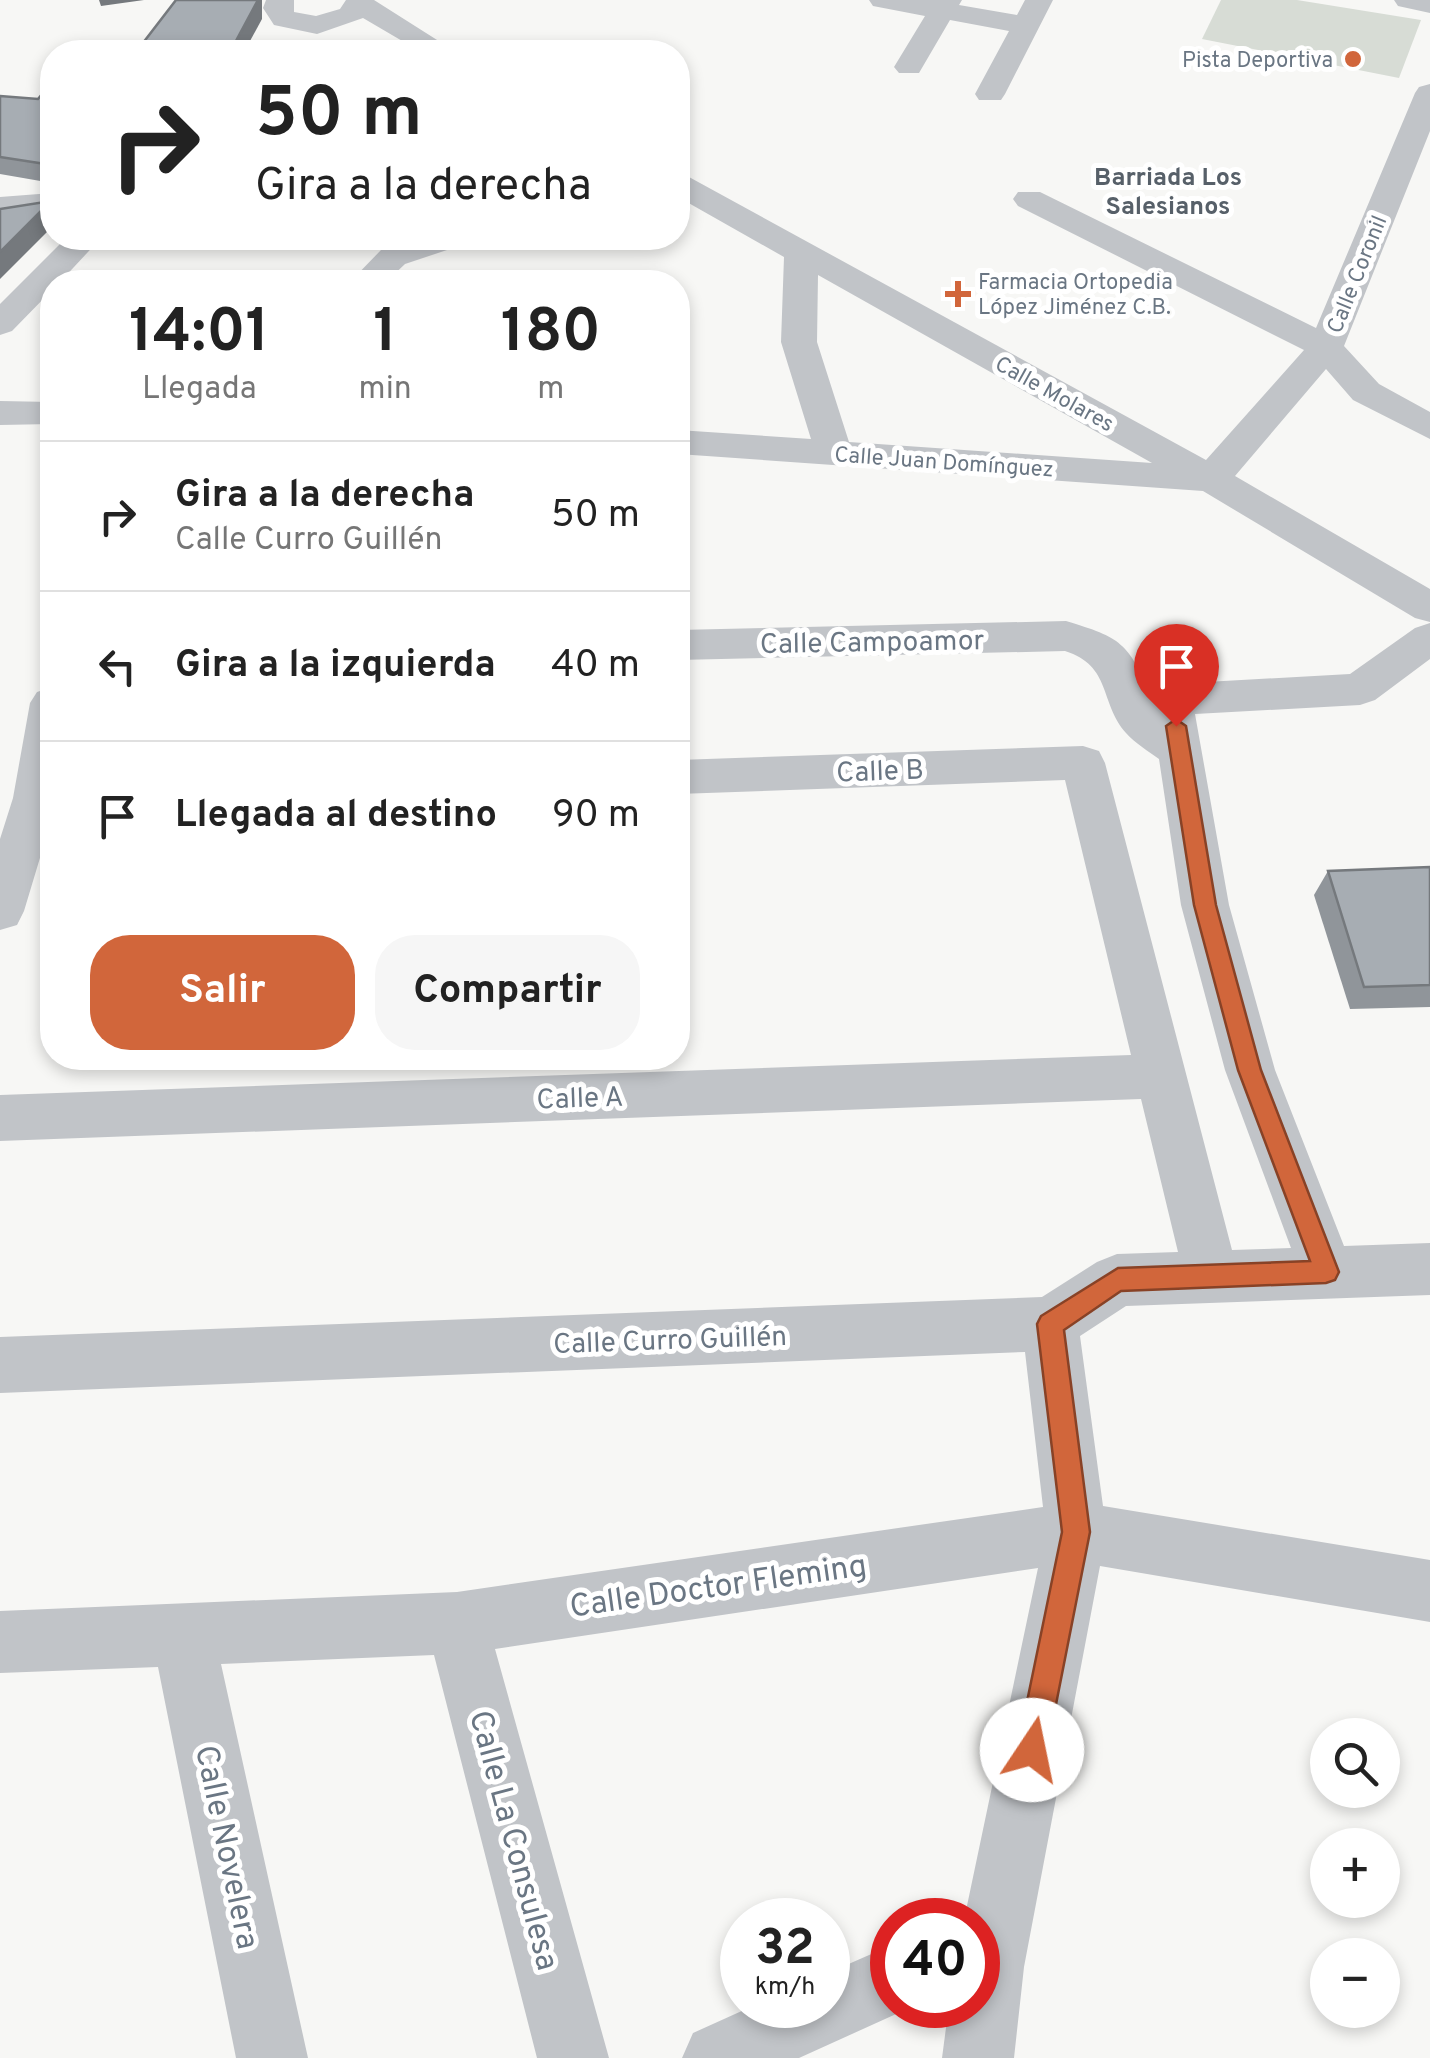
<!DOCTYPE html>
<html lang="es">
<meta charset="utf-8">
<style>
body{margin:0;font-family:Overpass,sans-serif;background:#f6f6f6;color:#222;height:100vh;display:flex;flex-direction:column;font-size:38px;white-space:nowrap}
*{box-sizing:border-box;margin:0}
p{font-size:32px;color:#767676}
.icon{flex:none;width:55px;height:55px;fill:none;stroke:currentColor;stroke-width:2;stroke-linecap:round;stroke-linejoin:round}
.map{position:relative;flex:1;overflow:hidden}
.panel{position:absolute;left:40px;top:270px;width:650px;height:800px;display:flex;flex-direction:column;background:#fff;border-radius:40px;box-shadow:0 5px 15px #0003}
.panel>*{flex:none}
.top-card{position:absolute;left:40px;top:40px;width:650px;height:210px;border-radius:40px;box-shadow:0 5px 15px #0003;background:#fff;color:#222;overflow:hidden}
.buttons{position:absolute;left:1310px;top:1718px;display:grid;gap:20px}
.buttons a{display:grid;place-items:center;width:90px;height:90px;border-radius:50%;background:#fff;box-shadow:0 5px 15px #0003;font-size:50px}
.speed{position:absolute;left:720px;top:1898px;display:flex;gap:20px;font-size:50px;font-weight:700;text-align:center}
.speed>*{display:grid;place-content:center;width:130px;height:130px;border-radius:50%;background:#fff;box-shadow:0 5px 15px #0003;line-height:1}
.speed small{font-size:25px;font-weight:400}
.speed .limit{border:15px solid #d22;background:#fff;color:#111}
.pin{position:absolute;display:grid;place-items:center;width:85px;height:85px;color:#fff;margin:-102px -42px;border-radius:50% 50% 50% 0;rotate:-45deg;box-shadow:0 0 10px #0007}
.pin .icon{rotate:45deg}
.me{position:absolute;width:110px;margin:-55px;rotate:11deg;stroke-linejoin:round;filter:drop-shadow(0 0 8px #0008)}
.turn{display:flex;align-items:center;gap:35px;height:210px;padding:0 50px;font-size:45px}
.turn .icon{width:130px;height:130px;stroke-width:2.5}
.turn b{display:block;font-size:70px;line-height:85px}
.eta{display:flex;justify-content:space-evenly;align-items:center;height:170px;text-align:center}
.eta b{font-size:60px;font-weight:700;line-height:70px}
.cta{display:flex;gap:20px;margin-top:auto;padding:20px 50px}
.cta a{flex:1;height:115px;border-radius:40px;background:#d1663b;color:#fff;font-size:40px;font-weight:700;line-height:115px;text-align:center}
.cta a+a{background:#f6f6f6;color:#222}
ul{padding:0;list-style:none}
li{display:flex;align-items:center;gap:30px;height:150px;padding:0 50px;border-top:2px solid #e0e0e0}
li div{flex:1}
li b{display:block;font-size:38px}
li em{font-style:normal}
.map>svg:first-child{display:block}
</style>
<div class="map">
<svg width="1430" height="2058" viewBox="0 0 1430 2058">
<rect width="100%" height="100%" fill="#f7f7f5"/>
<path fill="#d7dcd5" d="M1221,0H1297L1421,20L1399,78L1202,39Z"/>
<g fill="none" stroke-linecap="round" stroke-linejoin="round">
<g fill="#c1c4c8" fill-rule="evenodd">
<path d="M266,0H294V12L316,16L340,9L346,0H374L456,52H421L363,18L317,34L274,25L263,8Z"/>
<path d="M869,0H962L959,5L1017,15L1025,0H1053L1005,94L1001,100H979L975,94L1009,31L950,20L919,73H899L894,67L925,16L873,6Z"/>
<path d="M1394,0H1430V13L1398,6Z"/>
<path d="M1430,84V131L1344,346L1379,384L1430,412V439L1353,400L1326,369L1235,476L1430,589V622L1415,618L1203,491L678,454V430L811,439L781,342L784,257L678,197V174L689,177L1206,460L1304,350L1018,206L1013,199L1018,192H1040L1316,328L1415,93L1419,87ZM818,275L1152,463L849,442L817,342Z"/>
<path d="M52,193V213L0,217V197Z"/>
<path d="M66,238H101L60,282H52V290L12,331L0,335V304Z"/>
<path d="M418,238H467L462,245L405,264L386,282H350L381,250Z"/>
<path d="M0,401L52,402V424L0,425Z"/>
<path d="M1066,621C1122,638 1127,642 1152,696L1156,689L1171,684L1350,674L1415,628L1430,623V659L1375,700L1360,705L1195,714L1229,905L1275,1070L1344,1246L1430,1243V1295L1126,1306L1080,1336L1103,1506L1430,1560V1622L1100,1566L1024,1967L1014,2058H942L949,2005H978V1920H964L1038,1568L495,1649L609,2058H537L434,1655L221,1664L308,2058H236L158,1667L0,1673V1611L457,1592L1043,1507L1025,1352L0,1393V1337L1042,1297L1097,1262L1117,1254L1178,1252L1141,1099L0,1141V1095L1131,1055L1065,780L678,794V760L1083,746L1099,751L1105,763L1232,1250L1291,1248L1225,1070L1181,905L1159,759C1148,751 1135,743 1126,733C1099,702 1112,666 1065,651L678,660V630Z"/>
<path d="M52,687V818L24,911L17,925L0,930V839L13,798L30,703L37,692Z"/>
<path d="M892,1945V2005H916L799,2058H682L693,2033L755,2005H828V1973Z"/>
</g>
</g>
<g fill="#90959a">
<path d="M52,82V183L0,174V96L38,99Z"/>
<path d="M1430,867V1007L1350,1009L1314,895L1328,871Z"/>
</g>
<g fill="#75797d">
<path d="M99,0H144L101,6Z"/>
<path d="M258,0H262V19L244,52H230Z"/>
<path d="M51,201L52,227L0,279V252Z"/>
</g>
<g fill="#a7adb3" stroke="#75797d" stroke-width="2.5">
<path d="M176,0H258L230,52H136Z"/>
<path d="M52,82V165L0,157V96L38,99Z"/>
<path d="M51,201L0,252V209Z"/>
<path d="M1430,867V985L1364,987L1328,871Z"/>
</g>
<path fill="#d1663b" stroke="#884226" stroke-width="2.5" d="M1176,719L1186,726L1216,905L1261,1070L1339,1272L1335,1280L1326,1283L1121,1291L1064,1330L1090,1532L1047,1750L1043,1760L1032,1765L1022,1760L1017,1750L1062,1532L1037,1324L1041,1316L1118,1268L1310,1261L1238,1070L1194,905L1166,726Z"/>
<g fill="#d1663b" stroke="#fff" stroke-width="4">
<circle cx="1353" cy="59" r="10"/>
<path d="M953 279h10v10h10v10h-10v10h-10v-10h-10v-10h10z"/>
</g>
<g text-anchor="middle" stroke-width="10" stroke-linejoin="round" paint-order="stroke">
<g font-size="22" fill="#6a7683" stroke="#fff" text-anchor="end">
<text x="1333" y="67">Pista Deportiva</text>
<text x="978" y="289" text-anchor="start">Farmacia Ortopedia<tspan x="978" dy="25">López Jiménez C.B.</tspan></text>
</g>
<g font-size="22" fill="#6a7683" stroke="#fff">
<text transform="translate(1356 274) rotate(-68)" y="8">Calle Coronil</text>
<text transform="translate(1055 393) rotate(29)" y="8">Calle Molares</text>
<text transform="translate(944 461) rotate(4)" y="8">Calle Juan Domínguez</text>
</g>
<g font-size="25" font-weight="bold" fill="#576069" stroke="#fff">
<text x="1168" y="185">Barriada Los<tspan x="1168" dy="29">Salesianos</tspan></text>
</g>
<g font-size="28" fill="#6a7683" stroke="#fff">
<text transform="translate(872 641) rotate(-1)" y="10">Calle Campoamor</text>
<text transform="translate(880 770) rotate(-2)" y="10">Calle B</text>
<text transform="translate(580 1097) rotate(-2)" y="10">Calle A</text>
<text transform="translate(670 1339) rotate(-2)" y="10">Calle Curro Guillén</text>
</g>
<g font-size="32" fill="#6a7683" stroke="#fff">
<text transform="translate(718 1585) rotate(-8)" y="11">Calle Doctor Fleming</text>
<text transform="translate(515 1840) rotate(75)" y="11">Calle La Consulesa</text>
<text transform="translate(228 1847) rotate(78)" y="11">Calle Novelera</text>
</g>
</g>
</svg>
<div class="buttons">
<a><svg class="icon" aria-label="search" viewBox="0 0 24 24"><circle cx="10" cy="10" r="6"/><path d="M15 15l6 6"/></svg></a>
<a>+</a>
<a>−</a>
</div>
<div class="speed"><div>32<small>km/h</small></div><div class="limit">40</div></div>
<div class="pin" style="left:1176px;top:726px;background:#d93025"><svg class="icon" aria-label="arrive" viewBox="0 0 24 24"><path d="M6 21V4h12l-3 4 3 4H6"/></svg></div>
<svg class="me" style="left:1032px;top:1750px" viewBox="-20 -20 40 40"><circle r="19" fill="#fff"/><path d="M0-13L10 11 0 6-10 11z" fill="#d1663b"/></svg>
<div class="top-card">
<div class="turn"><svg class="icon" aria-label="right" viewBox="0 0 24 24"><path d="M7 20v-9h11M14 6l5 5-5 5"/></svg><div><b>50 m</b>Gira a la derecha</div></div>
</div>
<section class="panel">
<div class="eta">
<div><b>14:01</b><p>Llegada</p></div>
<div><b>1</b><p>min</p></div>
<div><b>180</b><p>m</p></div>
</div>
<ul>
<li><svg class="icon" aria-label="right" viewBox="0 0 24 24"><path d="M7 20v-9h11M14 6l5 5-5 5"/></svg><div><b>Gira a la derecha</b><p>Calle Curro Guillén</p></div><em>50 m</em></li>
<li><svg class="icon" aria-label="left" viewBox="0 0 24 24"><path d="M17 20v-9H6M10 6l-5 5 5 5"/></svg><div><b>Gira a la izquierda</b></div><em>40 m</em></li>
<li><svg class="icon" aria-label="arrive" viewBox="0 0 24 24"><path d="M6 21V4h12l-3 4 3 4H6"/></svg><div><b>Llegada al destino</b></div><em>90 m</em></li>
</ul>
<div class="cta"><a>Salir</a><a>Compartir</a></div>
</section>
</div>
